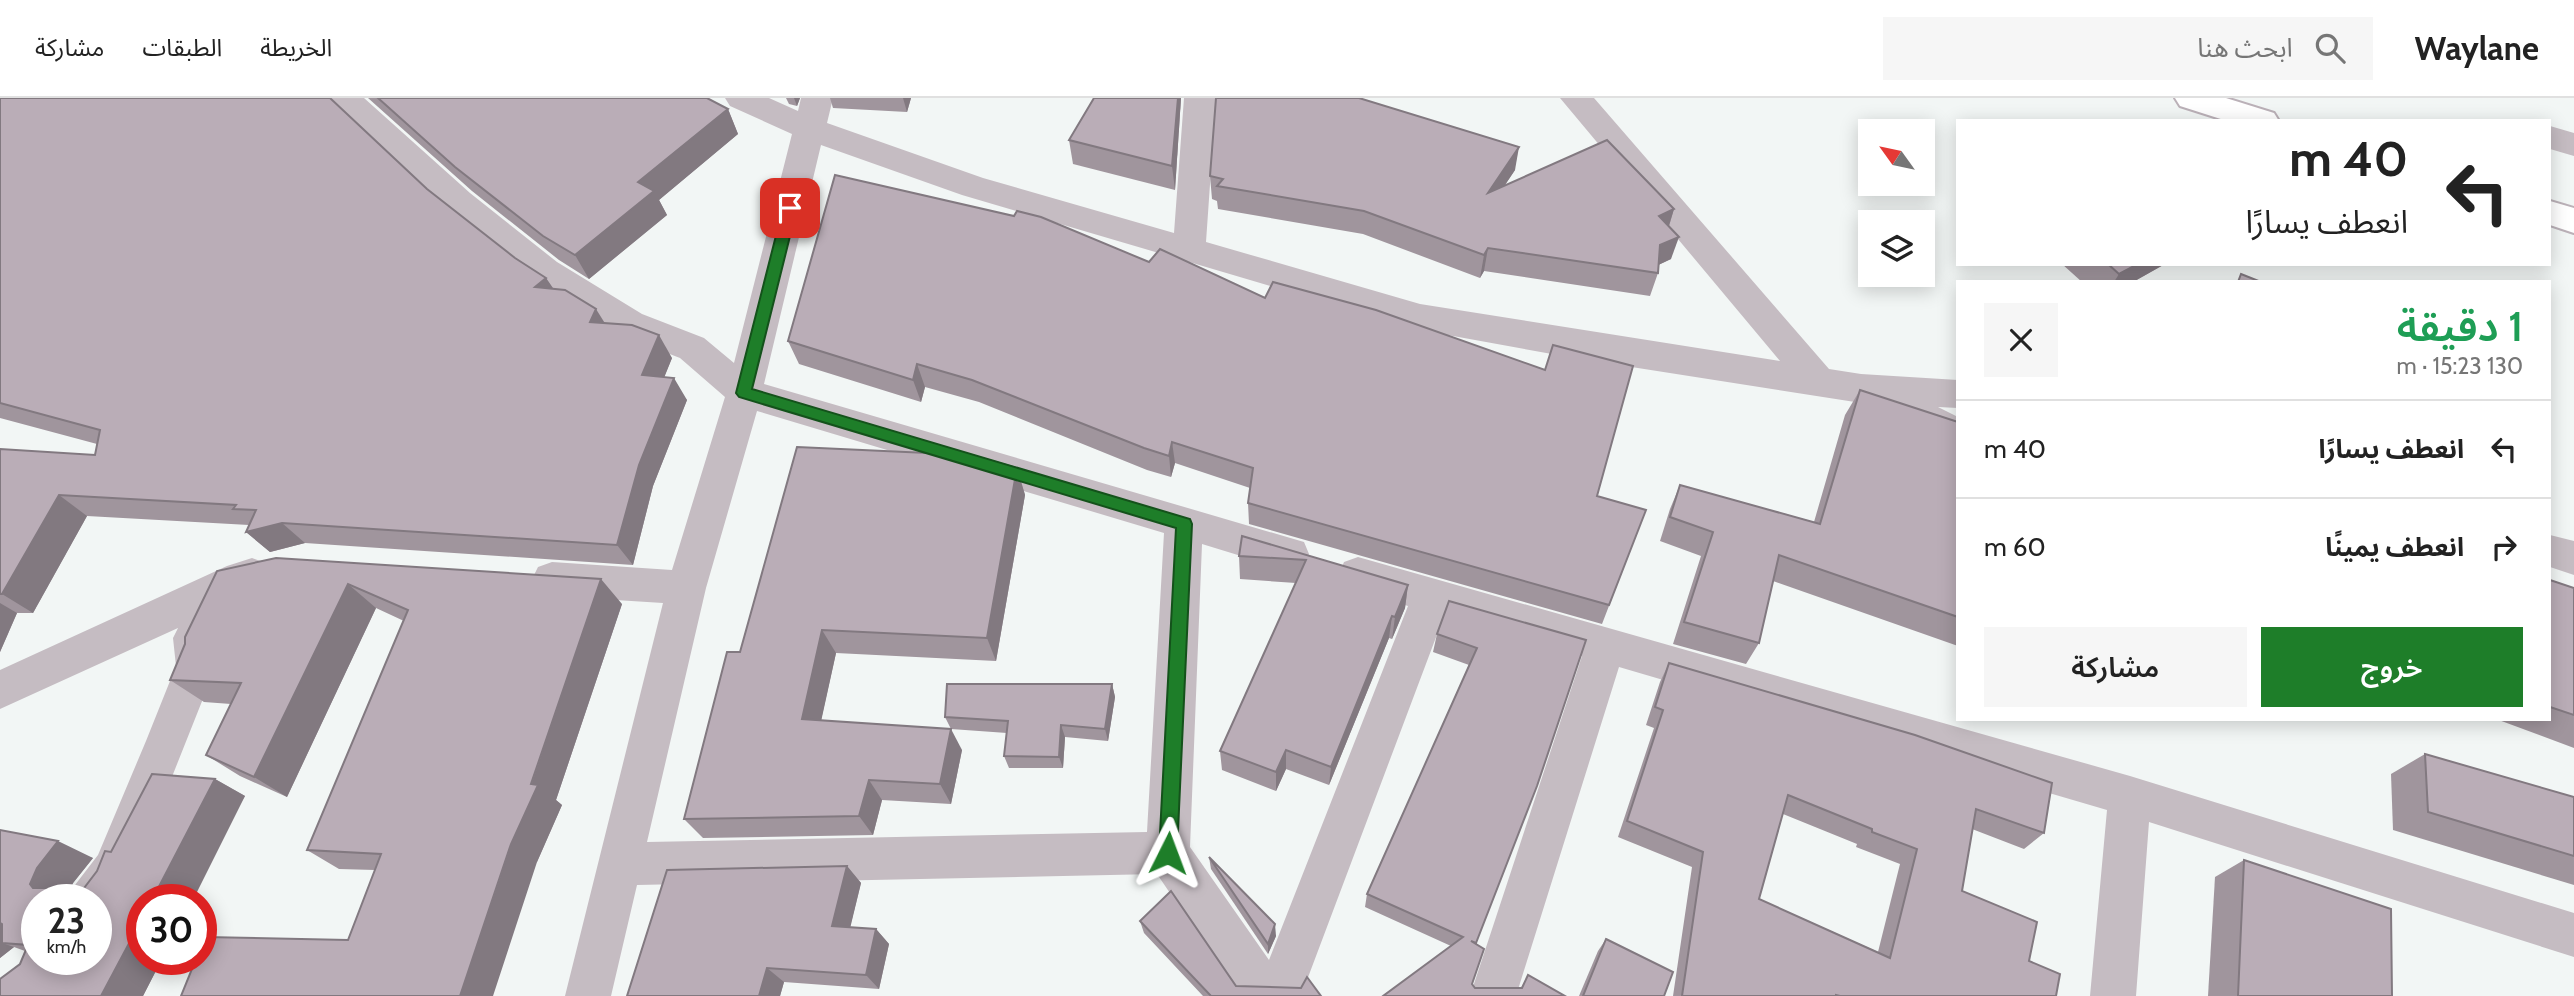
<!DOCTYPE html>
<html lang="ar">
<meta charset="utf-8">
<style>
body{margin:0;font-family:Cabin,"Noto Sans Arabic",sans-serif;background:#f6f6f6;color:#222;direction:rtl;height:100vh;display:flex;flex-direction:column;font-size:26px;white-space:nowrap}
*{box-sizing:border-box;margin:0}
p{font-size:23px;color:#767676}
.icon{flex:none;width:38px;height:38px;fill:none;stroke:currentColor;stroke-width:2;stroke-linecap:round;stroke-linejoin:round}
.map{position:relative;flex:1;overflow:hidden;direction:ltr}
.sheet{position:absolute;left:1956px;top:182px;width:595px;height:441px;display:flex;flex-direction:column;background:#fff;border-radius:0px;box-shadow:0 4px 18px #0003;direction:rtl}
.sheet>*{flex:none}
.hud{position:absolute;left:1956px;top:21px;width:595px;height:147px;border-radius:0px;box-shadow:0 4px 18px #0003;direction:rtl;background:#fff;color:#222;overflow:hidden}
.needle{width:46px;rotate:303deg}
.controls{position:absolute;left:1858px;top:21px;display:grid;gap:14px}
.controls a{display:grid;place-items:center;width:77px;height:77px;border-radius:0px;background:#fff;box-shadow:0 4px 18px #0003;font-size:35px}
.speed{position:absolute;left:21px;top:786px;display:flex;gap:14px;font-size:35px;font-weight:700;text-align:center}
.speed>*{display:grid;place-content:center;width:91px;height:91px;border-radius:50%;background:#fff;box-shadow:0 4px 18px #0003;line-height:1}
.speed small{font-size:18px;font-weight:400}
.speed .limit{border:10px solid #d22;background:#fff;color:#111}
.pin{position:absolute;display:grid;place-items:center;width:60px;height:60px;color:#fff;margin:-30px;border-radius:14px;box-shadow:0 4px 10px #0006}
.me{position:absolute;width:77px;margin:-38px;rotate:3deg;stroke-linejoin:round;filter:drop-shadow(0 0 5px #0008)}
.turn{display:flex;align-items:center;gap:24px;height:147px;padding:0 28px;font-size:32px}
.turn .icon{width:91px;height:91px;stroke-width:2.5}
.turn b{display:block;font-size:49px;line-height:60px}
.round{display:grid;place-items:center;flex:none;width:74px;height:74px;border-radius:0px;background:#f6f6f6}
.summary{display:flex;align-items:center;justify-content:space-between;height:119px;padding:0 28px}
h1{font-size:42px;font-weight:600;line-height:52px;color:#1e9e55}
.button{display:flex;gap:14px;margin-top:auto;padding:14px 28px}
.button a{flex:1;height:80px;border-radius:0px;background:#1e7e29;color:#fff;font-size:28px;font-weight:600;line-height:80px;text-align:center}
.button a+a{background:#f6f6f6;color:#222}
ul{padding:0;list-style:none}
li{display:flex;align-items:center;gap:21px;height:98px;padding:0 28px;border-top:2px solid #e0e0e0}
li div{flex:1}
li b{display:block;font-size:26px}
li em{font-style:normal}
header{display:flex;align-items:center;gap:42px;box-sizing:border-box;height:98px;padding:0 35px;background:#fff;border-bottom:2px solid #e0e0e0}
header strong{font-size:33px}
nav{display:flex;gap:38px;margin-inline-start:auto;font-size:24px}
.search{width:490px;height:63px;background:#f6f6f6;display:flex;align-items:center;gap:18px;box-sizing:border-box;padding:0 24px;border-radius:0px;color:#767676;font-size:26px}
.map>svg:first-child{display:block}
</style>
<header>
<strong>Waylane</strong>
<div class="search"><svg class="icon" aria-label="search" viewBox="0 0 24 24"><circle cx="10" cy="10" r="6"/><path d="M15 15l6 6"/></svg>ابحث هنا</div>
<nav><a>الخريطة</a><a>الطبقات</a><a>مشاركة</a></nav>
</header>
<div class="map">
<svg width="2574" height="898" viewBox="0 0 2574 898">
<rect width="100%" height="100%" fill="#f2f6f5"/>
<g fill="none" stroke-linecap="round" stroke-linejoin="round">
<defs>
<g id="major">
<path d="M2175,0H2226L2274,15L2279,23H2227L2180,8Z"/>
<path d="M2550,103L2574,110V135L2550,127Z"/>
</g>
</defs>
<use href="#major" stroke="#bbb1b8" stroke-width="4"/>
<g fill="#c5bcc2" fill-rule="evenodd">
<path d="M329,0H364L470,95L557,164L642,216L704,240L734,265L792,36L730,8L725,0H769L798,13L801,0H833L827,25L983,80L1174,135L1184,0H1216L1206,144L1420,206L1780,263L1560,0H1594L1829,271L1861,276L1958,282V310L1938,309L1958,319V350L1855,304L1574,260L1420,232L962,97L821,47L764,286L1304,444L1309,456L1304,468L1290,473L1202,446L1190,749L1269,862L1408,508L1344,488L1339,476L1344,464L1358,459L2130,678L2574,815V859L2149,724L2136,898H2090L2107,712L1619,569L1516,898H1470L1582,558L1444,518L1301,898H1240L1157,776L637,787L611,898H565L663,505L552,498L538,493L532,481L538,469L552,464L672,472L725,299L680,260L618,236L533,182L446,113L334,8ZM757,313L1164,435L1147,734L647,744L706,490Z"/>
<path d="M2550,28L2574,35V58L2550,51Z"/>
<path d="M2550,437L2574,443V477L2550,469Z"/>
<path d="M252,460L266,465L271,477L266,489L194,523L207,527L213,540L216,568L129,787L107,817L96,822V802H69L75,787L98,757L146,643L176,568L173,540L178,530L0,611V572L227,468Z"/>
</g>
<use href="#major" fill="#fff" fill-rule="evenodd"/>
</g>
<g fill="#a0959d" fill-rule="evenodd">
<path d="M0,0L427,91L515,160L546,180L553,191L605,225L672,260L664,279L687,302L653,388L633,467L305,445L270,454L246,434L249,427L87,418L33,515H17L0,554V351L95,357L97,346L0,320Z"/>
<path d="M368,0H707L728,11L738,36L659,102L667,117L589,181L559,162L472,93Z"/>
<path d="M786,0H800L797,8L789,6Z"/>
<path d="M830,0H911L907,14L833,10Z"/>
<path d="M1181,0L1175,92L1073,66L1069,42Z"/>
<path d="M1365,2L1515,72L1505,87L1674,111L1669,128L1671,161L1658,167V175L1650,198L1484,173L1480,180L1363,136L1218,111L1217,103L1212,101L1210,78Z"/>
<path d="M835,77L1597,398L1646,412L1602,526L1249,426L1248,405L1250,390L1175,365L1171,379L1147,372L979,304L925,289L921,304L799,266L788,243Z"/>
<path d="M2062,166H2165L2133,184H2082Z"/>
<path d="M1860,292L1958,324V548L1773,483L1759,545L1746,566L1673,546L1701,458L1660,443L1670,411L1680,387L1814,424L1845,317Z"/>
<path d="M1017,370L1025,397L996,563L836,555L821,622L962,652L951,706L882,702L873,737L703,740L684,721L740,554Z"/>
<path d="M1242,438L1408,487L1405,510L1392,541L1389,540L1329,687L1286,671L1276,693L1222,672L1220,653L1296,485L1240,481L1239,458Z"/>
<path d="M217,473L622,506L556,702L562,707L537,764L348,842L375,772L339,771L307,752L404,523L376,510L287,699L240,678L206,657L231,606L204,604L170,582Z"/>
<path d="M2550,482L2574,490V650L2496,621H2550Z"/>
<path d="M1437,536L1586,542L1475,846L1472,886L1475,890H1521L1528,877L1565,898H1383L1451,848L1365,809L1367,796L1469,567L1433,554Z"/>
<path d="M1669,565L2044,735L2024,751L1972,731L1962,793L2029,863L2056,898H1673L1692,769L1618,739L1654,630L1646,627L1660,584ZM1783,716L1857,746L1856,749L1900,766L1878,854L1759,801Z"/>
<path d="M1112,586L1115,599L1108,643L1065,639L1063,670H1009L1004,658L1007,635L951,631L945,619Z"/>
<path d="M2425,656L2574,699V787L2393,732L2391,676Z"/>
<path d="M215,681L245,698L142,861H162L143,898H0L20,866L25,853L14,849L0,860V732L93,760L73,785L69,794L78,798L111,754Z"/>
<path d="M1209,759L1276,838L1268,856L1211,771Z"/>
<path d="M2244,762L2392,898H2208L2215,779Z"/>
<path d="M847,768L861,785L850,829L876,831L889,846L879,891L784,884L780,898L667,772Z"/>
<path d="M1140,823L1236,888L1321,898H1203L1144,835Z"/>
<path d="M1606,841L1664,898H1579L1598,853Z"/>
</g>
<g fill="#827980">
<path d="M794,0H800L797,8Z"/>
<path d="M903,0H911L907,14Z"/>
<path d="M1178,0H1181L1175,92L1172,68Z"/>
<path d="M728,11L738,36L659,102L667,117L589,181L575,157L638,84Z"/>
<path d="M1519,49L1515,72L1484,118L1488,95Z"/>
<path d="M1674,111L1667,134L1659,118Z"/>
<path d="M1679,139L1671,161L1652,170L1660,147Z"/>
<path d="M1488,150L1484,173L1480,180L1484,157Z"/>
<path d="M2138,166H2165L2133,184H2114L2119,176Z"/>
<path d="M546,180L562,203L535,189Z"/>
<path d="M596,211L611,235L590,224Z"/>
<path d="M659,237L672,260L656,300L642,277Z"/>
<path d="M917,266L925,289L921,304L913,282Z"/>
<path d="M674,280L687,302L653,388L633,467L617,447L639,367Z"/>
<path d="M1172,344L1175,365L1171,379L1169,358Z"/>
<path d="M1017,370L1025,397L996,563L987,540Z"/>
<path d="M59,397L87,418L33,515L2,496Z"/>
<path d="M282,425L305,445L270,454L246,434Z"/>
<path d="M601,481L622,506L556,702L562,707L537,764L493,898H460Z"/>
<path d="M348,486L376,510L287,699L254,679Z"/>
<path d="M1408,487L1405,510L1392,541L1395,519Z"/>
<path d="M0,505L17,515L0,554Z"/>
<path d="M1392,518L1389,540L1329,687L1331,669Z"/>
<path d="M822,532L836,555L817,642L802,621Z"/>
<path d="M1112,586L1115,599L1108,643L1105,631Z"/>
<path d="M1061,627L1065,639L1063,670L1059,659Z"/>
<path d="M951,631L962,652L951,706L940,686Z"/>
<path d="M1286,652V671L1276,693V674Z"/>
<path d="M215,681L245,698L193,802H152Z"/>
<path d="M869,682L882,702L873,737L859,718Z"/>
<path d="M58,743L93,760L73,785L69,794L86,802H58L33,790L30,786L37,770Z"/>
<path d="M847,768L861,785L847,843L832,828Z"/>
<path d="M142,821V861H162L143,898H101Z"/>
<path d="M0,824L36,838L2,845L14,849L0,860Z"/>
<path d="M1275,826L1276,838L1268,856V846Z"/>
<path d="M876,831L889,846L879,891L866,877Z"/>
<path d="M767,870L784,884L780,898H759Z"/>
</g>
<g fill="#baadb7" stroke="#827980" stroke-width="2" fill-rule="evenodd">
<path d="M0,0H330L427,91L515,160L546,180L535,189L565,192L596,211L590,224L632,227L659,237L642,277L674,280L639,367L617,447L282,425L246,434L256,412L233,411L236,407L59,397L2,496H0V351L95,357L100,332L0,305Z"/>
<path d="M378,0H707L728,11L638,84L654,93L575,157L543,138L455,69Z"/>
<path d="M1094,0H1178L1172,68L1069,42Z"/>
<path d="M1216,0H1359L1519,49L1488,95L1607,42L1674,111L1659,118L1679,139L1660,147L1658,175L1488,150L1484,157L1364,113L1217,88L1223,81L1210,78Z"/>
<path d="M835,77L1014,118L1017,113L1041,119L1149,164L1160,151L1265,200L1273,184L1376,212L1545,272L1553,247L1633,268L1597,398L1646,412L1609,507L1248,405L1253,370L1172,344L1169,358L1144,350L972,282L917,266L913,282L788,243Z"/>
<path d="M2108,166H2138L2119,176Z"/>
<path d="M2241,176L2261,184H2238Z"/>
<path d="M1860,292L1958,324V519L1779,457L1759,545L1684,524L1713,434L1670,419L1680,387L1820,426Z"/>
<path d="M797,349L971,357L1017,370L987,540L822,532L802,621L951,631L940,686L869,682L859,718L684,721L727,554H740Z"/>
<path d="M1242,438L1408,487L1395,519L1392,518L1331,669L1286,652L1276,674L1220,653L1306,462L1239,458Z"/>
<path d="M276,460L601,481L531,686L538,687L511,746L460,898H181L196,861H201V848L205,839L348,842L381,756L307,752L408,512L348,486L254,679L206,657L241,585L170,582L185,546V539L217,473Z"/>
<path d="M2550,482L2574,490V617L2550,609Z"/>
<path d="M1449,503L1586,542L1537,688L1476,845L1471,843L1484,851L1472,886L1475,890H1522L1528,877L1565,898H1383L1463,839L1367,796L1477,550L1437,536Z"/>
<path d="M1669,565L1915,637L2052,685L2044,735L1976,711L1962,793L2037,824L2029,863L2060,876L2056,898H1840L1836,897V898H1682L1703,754L1627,723L1663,612L1655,609ZM1788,697L1872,731V734L1917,751L1890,860L1759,801Z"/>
<path d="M947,586H1112L1105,631L1061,627L1059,659L1004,658L1008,623L945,619Z"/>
<path d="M2425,656L2574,699V758L2428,714Z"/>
<path d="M152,676L215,681L152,802H142V821L101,898H0V881L20,866L28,847L2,845V826L0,825V732L58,743L37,770L30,786L33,790H58V802H37V861H96V802H75L97,773L105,753L111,754Z"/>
<path d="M1209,759L1275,826L1268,846Z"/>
<path d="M2244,762L2391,811L2392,898H2238Z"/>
<path d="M847,768L832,828L876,831L866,877L767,870L759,898H627L667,772Z"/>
<path d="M1171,793L1236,888L1301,890L1307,879L1321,898H1211L1140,823Z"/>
<path d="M1606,841L1673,874L1664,898H1583Z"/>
</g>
<path fill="#1e7e29" stroke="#14521b" stroke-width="2" d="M790,105L797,110L752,291L1190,421L1192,426L1177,755L1175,761L1168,764L1162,761L1159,755L1176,430L739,299L736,295L783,110Z"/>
</svg>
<div class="controls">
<a><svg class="needle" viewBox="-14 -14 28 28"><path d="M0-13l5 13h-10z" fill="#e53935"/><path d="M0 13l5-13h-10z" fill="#767676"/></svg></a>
<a><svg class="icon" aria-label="layers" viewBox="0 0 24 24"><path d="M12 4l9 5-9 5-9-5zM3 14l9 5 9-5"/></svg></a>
</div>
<div class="speed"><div>23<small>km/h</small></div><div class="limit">30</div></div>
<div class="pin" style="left:790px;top:110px;background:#d93025"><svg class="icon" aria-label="arrive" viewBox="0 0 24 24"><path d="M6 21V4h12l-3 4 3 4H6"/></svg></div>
<svg class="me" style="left:1168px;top:755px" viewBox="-20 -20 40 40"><path d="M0-17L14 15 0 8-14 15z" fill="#1e7e29" stroke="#fff" stroke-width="4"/></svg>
<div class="hud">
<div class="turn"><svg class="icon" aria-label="left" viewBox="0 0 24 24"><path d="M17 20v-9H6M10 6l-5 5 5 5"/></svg><div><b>40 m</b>انعطف يسارًا</div></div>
</div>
<section class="sheet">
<div class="summary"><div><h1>1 دقيقة</h1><p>130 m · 15:23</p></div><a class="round"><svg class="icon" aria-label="close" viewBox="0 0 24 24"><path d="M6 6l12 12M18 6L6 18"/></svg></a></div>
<ul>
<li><svg class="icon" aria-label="left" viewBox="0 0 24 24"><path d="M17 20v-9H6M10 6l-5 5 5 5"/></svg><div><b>انعطف يسارًا</b></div><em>40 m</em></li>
<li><svg class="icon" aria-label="right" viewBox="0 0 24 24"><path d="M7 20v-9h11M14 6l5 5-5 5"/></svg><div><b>انعطف يمينًا</b></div><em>60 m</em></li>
</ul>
<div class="button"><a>خروج</a><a>مشاركة</a></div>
</section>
</div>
